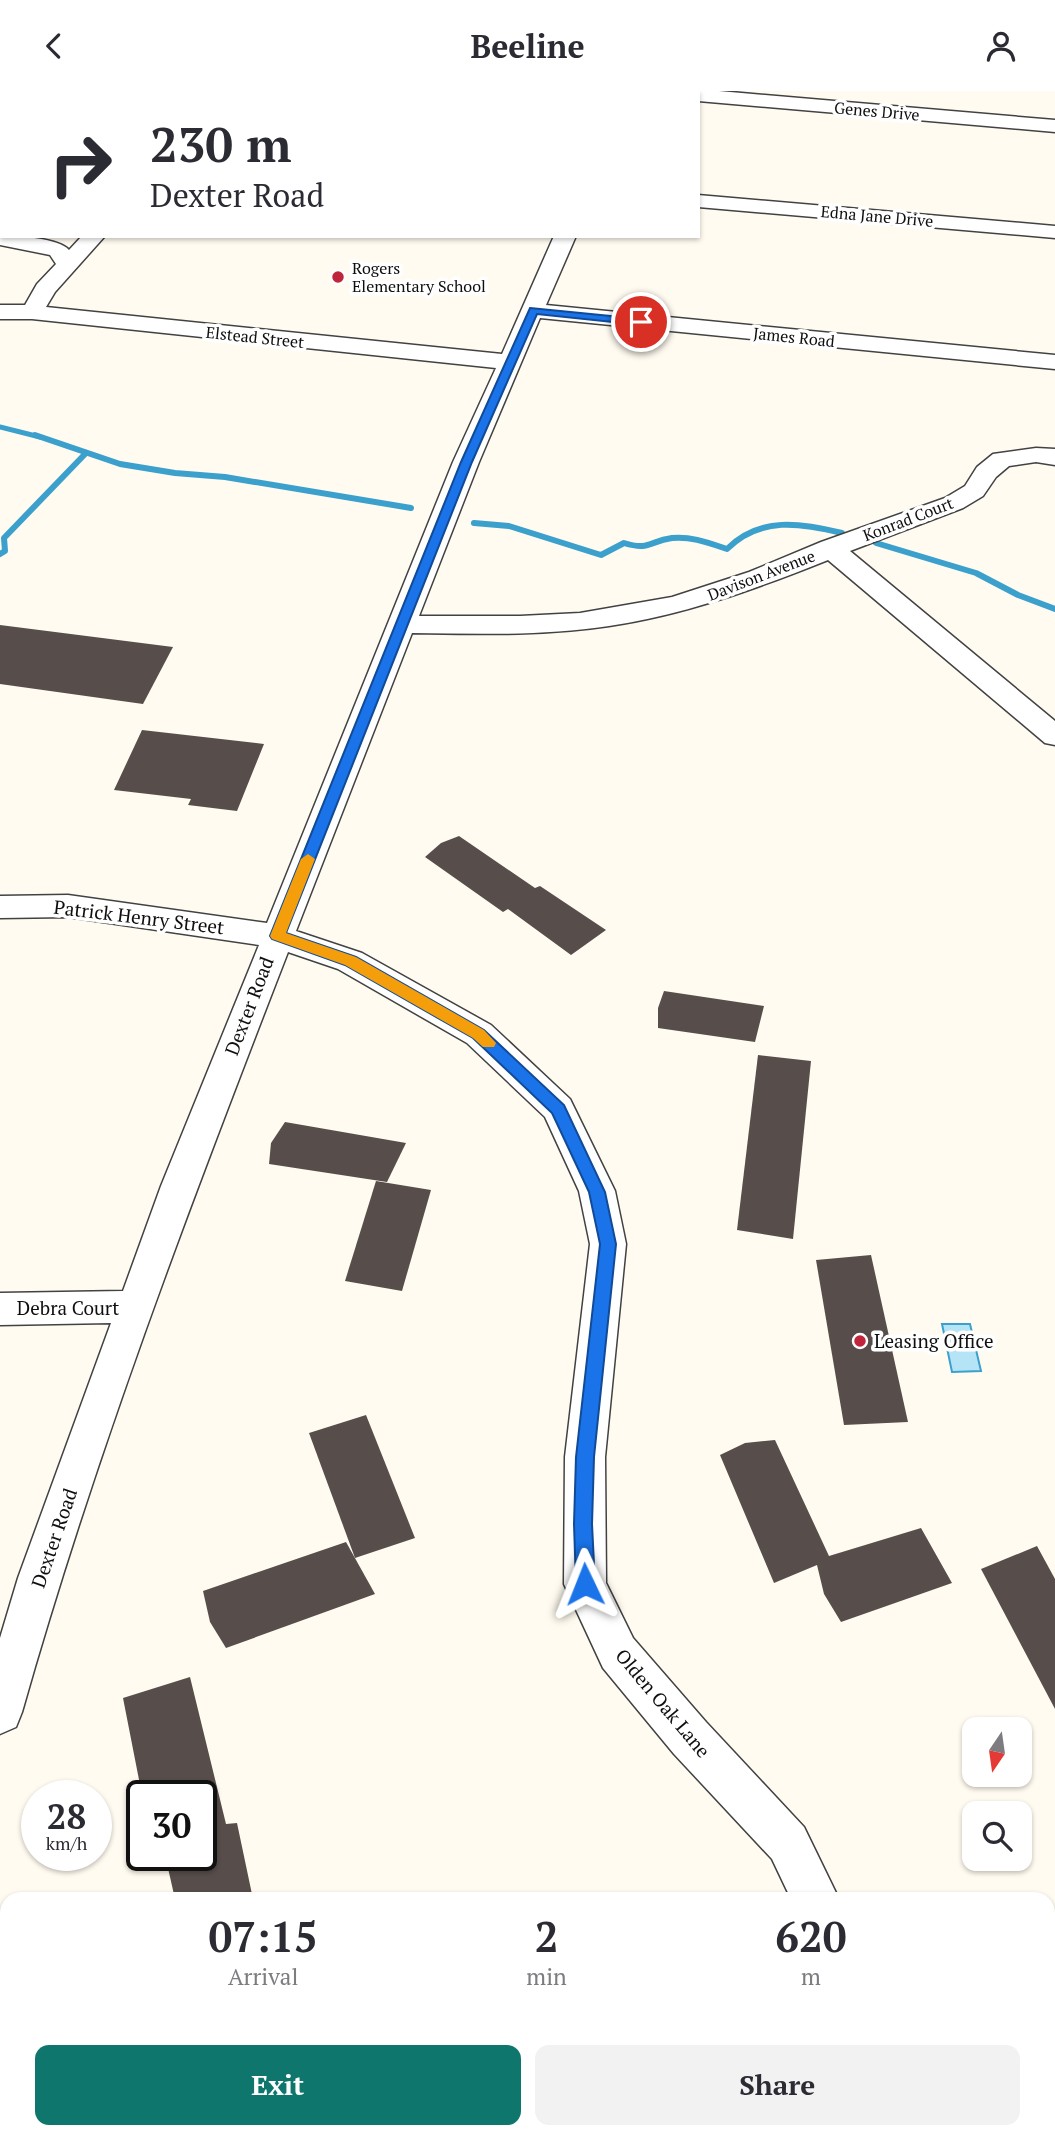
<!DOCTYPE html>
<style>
body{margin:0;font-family:"PT Serif",serif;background:#f2f2f3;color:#2b2b33;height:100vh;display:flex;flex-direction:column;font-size:26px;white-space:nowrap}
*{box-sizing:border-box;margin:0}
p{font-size:23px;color:#7c7c81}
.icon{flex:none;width:38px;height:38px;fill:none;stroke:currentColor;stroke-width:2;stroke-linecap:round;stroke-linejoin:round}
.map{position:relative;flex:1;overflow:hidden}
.sheet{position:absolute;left:0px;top:1801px;width:1055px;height:247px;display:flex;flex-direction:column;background:#fff;border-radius:21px 21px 0 0;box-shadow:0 2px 5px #0004}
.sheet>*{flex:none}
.top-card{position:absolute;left:0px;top:0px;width:700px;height:147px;box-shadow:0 2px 5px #0004;background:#fff;color:#2b2b33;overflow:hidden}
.needle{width:46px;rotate:193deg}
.controls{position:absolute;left:962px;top:1626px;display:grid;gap:14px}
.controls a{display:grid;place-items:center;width:70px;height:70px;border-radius:14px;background:#fff;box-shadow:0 2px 5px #0004;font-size:35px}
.speed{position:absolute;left:21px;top:1689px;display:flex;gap:14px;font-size:35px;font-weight:700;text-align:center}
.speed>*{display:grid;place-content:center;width:91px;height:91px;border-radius:50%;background:#fff;box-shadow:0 2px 5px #0004;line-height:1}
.speed small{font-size:18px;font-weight:400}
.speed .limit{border:4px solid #111;border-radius:10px;background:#fff;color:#111}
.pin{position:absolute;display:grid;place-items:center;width:60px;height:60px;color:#fff;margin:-30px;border:4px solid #fff;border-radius:50%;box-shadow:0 2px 7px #0007}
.me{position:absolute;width:77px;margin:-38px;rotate:358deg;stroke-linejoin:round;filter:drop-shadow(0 0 5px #0008)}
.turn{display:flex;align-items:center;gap:24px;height:147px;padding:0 35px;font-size:32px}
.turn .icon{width:91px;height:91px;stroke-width:2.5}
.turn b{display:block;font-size:49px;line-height:60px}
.eta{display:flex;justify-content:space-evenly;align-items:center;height:119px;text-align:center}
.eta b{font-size:42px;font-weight:800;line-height:49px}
.button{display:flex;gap:14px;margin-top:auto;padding:14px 35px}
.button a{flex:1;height:80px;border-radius:14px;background:#0f766e;color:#fff;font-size:28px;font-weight:800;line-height:80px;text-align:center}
.button a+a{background:#f2f2f3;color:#2b2b33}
header{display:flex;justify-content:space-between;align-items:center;height:91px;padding:0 35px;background:#fff;font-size:32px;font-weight:800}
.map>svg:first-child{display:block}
</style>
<header><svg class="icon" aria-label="back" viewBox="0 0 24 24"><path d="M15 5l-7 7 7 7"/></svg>Beeline<svg class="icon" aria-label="person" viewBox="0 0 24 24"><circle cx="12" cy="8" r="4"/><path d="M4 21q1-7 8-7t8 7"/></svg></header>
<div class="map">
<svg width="1055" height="2046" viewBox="0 0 1055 2046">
<rect width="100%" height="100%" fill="#fffbf0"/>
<path fill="#b5e4f6" stroke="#3ca0cd" stroke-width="2" d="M942,1233H970L981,1280L952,1281Z"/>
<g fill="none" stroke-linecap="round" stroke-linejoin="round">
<path stroke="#3ca0cd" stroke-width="5" d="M0,336L40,346"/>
<g stroke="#3ca0cd" stroke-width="6">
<path d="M35,344L120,373L175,382L225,386L411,417"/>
<path d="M474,432L509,435L601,464L624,452C650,460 649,450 672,447C691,445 709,452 727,458C760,425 801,432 842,442"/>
<path d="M876,452L976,482L1018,504L1055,518"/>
<path d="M0,463L5,460L4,447L86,362"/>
</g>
</g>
<g fill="#574e4b">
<path d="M0,534L173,556L143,613L0,593Z"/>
<path d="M142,639L264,653L237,720L188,714L191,708L114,699Z"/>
<path d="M459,745L535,797L540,795L606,839L571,864L508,818L503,821L425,766L441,752Z"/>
<path d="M664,900L764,915L755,951L658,937V917Z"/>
<path d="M758,964L811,970L793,1148L737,1139Z"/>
<path d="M285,1031L406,1052L387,1091L269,1073L271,1052Z"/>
<path d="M376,1090L431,1099L402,1200L345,1190Z"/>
<path d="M871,1164L908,1331L844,1334L816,1169Z"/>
<path d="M366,1324L415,1447L355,1467L309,1342Z"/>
<path d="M775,1349L829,1465L921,1437L952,1492L841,1531L824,1503L817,1474L774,1492L720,1364L745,1352Z"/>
<path d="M346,1451L375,1503L226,1557L210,1531L203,1500Z"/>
<path d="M1037,1455L1055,1488V1618L981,1478Z"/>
<path d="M190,1586L226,1733L237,1732L253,1808H175L165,1764H201V1704H142L123,1607Z"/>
</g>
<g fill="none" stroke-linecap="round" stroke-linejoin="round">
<defs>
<g id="minor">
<path d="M615,0H635L614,2Z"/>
<path d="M640,0H677L679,2H641Z"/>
<path d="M691,0H719L1055,29V41L698,10V2H690Z"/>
<rect x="0" y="41" width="2" height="12"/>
<path d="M698,104L1055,135V147L698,116Z"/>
<path d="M0,140L2,145C18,145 59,147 69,159L82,145H105L55,201L46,216L502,263L554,145H576L546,214L1055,264V278L540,227L479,371L419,525H520L580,522L672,506L749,481L821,451L945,407L965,395L977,376L993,363L1036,357L1055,358V374L1036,371L1009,375L996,386L983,405L963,417L850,460L1055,630V654L1045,652L828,469C758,497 685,524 609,535C544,545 478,543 412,542L296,840L362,862L491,934L570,1008L615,1100L626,1153L605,1366L606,1492L633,1547L706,1631L804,1736L839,1808H791L772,1768L674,1663L603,1577L564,1493L565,1366L590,1153L579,1100L545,1026L467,952L338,878L288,861C191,1111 95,1363 22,1621L16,1636L0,1643V1547L18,1487L111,1232L0,1234V1202L123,1200L161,1095L259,854L68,826L0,827V805L68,804L267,832L453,371L496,277L32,228H0V214H25L37,193L56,173L50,164L0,154Z"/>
<rect x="842" y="2040" width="50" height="6"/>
</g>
</defs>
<use href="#minor" stroke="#424242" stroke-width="3"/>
<use href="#minor" fill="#fff" fill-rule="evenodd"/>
</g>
<path fill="#1a73e8" stroke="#114b97" stroke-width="2" d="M530,217L641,228L646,231L641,234L537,223L472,371L286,842L356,866L484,939L564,1014L605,1101L616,1153L594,1366L592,1433L595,1493L592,1499L585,1502L579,1499L576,1493L574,1433L576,1366L600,1153L589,1101L560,1039L552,1022L473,947L345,874L272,848L270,845L461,371Z"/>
<path fill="#f59e0b" d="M308,763L315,768L286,842L356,866L484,939L496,952L494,956H483L473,947L345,874L272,848L270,845L301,768Z"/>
<g fill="#bf263b" stroke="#fff" stroke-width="2.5">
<circle cx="338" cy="186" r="7"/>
<circle cx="860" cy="1250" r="7"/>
</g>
<g text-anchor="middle" stroke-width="7" stroke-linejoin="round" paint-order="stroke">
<g font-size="16" fill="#0f0f0f" stroke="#fff">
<text transform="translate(877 20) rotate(5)" y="6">Genes Drive</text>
<text transform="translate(877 125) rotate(5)" y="6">Edna Jane Drive</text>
<text transform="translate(255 246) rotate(6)" y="6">Elstead Street</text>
<text transform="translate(794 246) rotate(6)" y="6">James Road</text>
<text transform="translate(908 428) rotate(-21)" y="6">Konrad Court</text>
<text transform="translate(761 484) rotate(-21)" y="6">Davison Avenue</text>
</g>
<g font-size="16" fill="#0f0f0f" stroke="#fff" text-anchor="start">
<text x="352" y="183">Rogers<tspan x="352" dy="18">Elementary School</tspan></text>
</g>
<g font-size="19" fill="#0f0f0f" stroke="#fff">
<text transform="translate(139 826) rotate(7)" y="7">Patrick Henry Street</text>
<text transform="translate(249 915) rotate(-69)" y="7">Dexter Road</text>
<text x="68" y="1224">Debra Court</text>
<text transform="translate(54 1447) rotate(-71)" y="7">Dexter Road</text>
<text transform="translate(663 1612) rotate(50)" y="7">Olden Oak Lane</text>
</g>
<g font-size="19" fill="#0f0f0f" stroke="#fff" text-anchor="start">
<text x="874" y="1257">Leasing Office</text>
</g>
</g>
</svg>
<div class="controls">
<a><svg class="needle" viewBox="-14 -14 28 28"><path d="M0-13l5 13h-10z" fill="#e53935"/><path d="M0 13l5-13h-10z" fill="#7c7c81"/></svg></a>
<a><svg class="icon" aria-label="search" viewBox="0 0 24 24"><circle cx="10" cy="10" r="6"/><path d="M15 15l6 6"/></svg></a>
</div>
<div class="speed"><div>28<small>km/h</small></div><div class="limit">30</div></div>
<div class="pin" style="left:641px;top:231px;background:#d93025"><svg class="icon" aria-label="arrive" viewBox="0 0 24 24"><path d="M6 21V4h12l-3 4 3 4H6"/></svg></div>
<svg class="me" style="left:585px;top:1493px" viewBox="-20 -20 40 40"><path d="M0-17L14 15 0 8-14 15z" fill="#1a73e8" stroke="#fff" stroke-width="4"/></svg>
<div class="top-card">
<div class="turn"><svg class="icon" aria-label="right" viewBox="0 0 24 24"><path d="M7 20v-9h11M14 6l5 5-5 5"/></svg><div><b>230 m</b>Dexter Road</div></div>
</div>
<section class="sheet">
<div class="eta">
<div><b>07:15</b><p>Arrival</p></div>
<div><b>2</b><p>min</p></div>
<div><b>620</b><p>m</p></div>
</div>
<div class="button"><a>Exit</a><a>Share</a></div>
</section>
</div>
